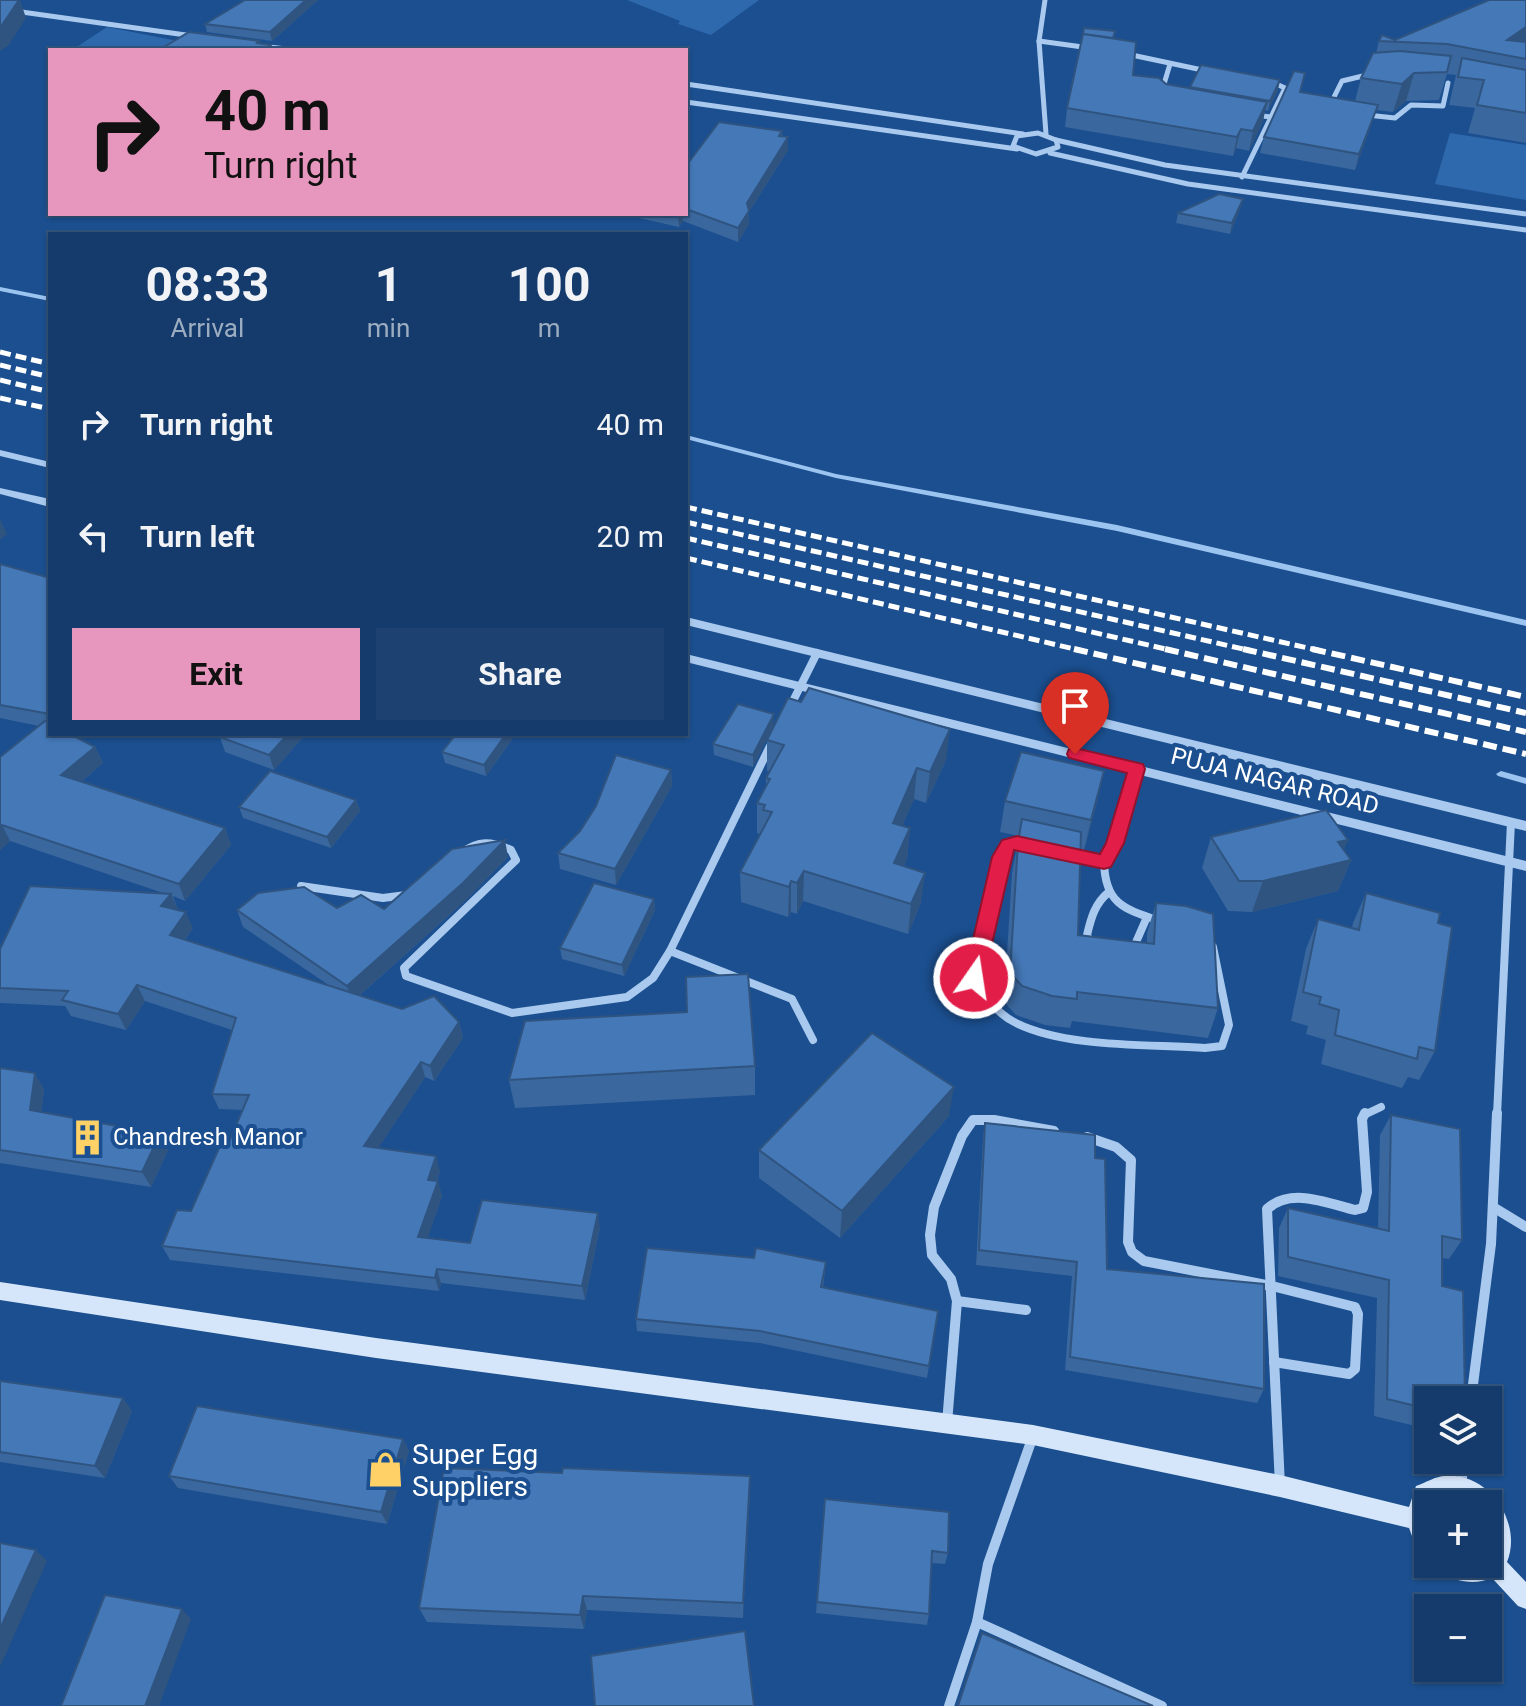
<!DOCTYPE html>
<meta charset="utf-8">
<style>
body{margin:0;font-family:Roboto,sans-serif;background:#1d4271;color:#f1f3f6;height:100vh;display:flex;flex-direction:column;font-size:30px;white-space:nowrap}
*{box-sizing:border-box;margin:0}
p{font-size:26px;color:#9dadc1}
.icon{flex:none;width:44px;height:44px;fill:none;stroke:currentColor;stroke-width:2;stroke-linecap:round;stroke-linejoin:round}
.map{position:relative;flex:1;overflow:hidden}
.drawer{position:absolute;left:48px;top:232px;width:640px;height:504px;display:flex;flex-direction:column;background:#143b6b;border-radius:0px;box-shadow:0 2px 6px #0004,0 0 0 2px #33557e}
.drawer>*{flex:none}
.guide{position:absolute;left:48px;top:48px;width:640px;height:168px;border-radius:0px;box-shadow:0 2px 6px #0004,0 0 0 2px #33557e;background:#e797bd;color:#111;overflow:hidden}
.tools{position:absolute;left:1414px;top:1386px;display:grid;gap:16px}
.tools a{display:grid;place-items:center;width:88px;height:88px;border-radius:0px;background:#143b6b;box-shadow:0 2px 6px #0004,0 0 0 2px #33557e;font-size:40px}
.pin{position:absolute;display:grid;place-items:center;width:68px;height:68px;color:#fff;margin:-82px -34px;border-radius:50% 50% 50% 0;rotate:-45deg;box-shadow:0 0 8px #0007}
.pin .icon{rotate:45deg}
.me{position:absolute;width:88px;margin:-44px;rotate:13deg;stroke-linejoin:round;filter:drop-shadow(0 0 6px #0008)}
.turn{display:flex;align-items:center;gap:28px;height:168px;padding:0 24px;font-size:36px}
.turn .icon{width:104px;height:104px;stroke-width:2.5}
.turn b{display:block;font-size:56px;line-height:68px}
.eta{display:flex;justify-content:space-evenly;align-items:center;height:136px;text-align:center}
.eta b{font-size:48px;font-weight:700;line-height:56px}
.button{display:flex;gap:16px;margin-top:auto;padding:16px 24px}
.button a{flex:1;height:92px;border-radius:0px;background:#e797bd;color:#111;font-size:32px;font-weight:700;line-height:92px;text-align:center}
.button a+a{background:#1d4271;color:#f1f3f6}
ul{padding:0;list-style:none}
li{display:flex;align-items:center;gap:24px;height:112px;padding:0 24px}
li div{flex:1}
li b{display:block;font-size:30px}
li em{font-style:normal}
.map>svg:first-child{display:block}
</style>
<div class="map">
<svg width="1526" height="1706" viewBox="0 0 1526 1706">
<rect width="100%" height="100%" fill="#1b4f8f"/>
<g fill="#2e69ad">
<path d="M627,0H759L711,35L678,24L680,21Z"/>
<path d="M107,27L183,42L171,50H72Z"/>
<path d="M1450,133L1526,145V200L1435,184Z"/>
</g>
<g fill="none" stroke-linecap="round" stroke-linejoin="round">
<g fill="#9cc4f0" fill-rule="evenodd">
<path d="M0,287L50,297V301L0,291Z"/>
<path d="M686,435L836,474L1117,525L1526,620V626L1117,531L836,478L686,439Z"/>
<path d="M1501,771L1526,778V784L1498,776L1496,774Z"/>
</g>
<g stroke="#a9c9ee" stroke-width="5">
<path d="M1045,0L1039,41L1046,134"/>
<path d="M0,9L193,36"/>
<path d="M1039,41L1090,48"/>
<path d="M262,46L294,50"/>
<path d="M1127,54L1207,71"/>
<path d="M686,84L1023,134"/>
<path d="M1161,94L1170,64"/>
<path d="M686,102L1017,149"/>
<path d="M1339,105L1334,97L1342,81L1371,74"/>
<path d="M1367,115L1395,118L1411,105L1443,106L1448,83"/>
<path d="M1271,117L1285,88L1272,82"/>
<path d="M1038,133L1056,140L1058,147L1036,154L1013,146L1017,136Z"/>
<path d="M1056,140L1165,165L1526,214"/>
<path d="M1050,153L1188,184L1526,230"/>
<path d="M1242,177L1271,117L1254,115"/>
</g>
<g stroke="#a9c9ee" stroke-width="8">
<path d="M789,709L817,653"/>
<path d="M1028,845H1008L1001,857L974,978C984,996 997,1014 1016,1023C1067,1048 1148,1044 1205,1048L1222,1046L1229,1025L1213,947"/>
<path d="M461,853C479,840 491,841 511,850L516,860L404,968L406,976L512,1013L627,997L653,978L670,951L770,746"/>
<path d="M1073,855L1104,862L1108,857L1137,769"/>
<path d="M1104,862C1105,904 1124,909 1160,921"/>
<path d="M301,886L383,898L406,895"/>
<path d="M1091,943L1087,935C1091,918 1095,903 1109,892"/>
<path d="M1133,949L1147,917"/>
<path d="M670,951L792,999L813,1040"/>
<path d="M1364,1115L1381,1107"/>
<path d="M1497,1115L1511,822"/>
</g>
<g stroke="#a9c9ee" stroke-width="10">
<path d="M1087,1137L1116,1147L1131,1160L1128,1242L1132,1252L1144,1261L1272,1286L1355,1307L1358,1314L1355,1369L1349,1374L1274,1362"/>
<path d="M1493,1207L1526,1227"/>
<path d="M957,1301L1026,1310"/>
<path d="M1471,1400L1491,1244L1497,1113"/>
<path d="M947,1423L957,1301L951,1279L932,1255L930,1235L934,1207L962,1136L973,1120H994L1054,1131"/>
<path d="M1280,1486L1267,1209C1291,1187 1327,1203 1355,1210L1363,1208L1367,1192L1362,1119L1365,1113"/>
<path d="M1461,1486L1464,1460"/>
<path d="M977,1622L1162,1706"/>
<path d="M949,1706L977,1622L988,1564L1033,1436"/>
</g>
<g fill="#a9c9ee" fill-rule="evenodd">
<path d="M0,450L50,462V468L0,456Z"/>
<path d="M0,488L50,499V507L0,494Z"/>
<path d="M686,617L1526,821V831L686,625Z"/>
<path d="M686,654L1526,861V871L686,662Z"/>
</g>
<path fill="#d6e6fa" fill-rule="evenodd" d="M0,1282L376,1338L1033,1425L1280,1475L1409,1507L1416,1486C1425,1483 1436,1476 1445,1476C1489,1472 1523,1523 1507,1562L1526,1582V1609L1518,1606L1492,1578C1472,1586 1457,1581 1439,1572L1436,1564H1488L1490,1541L1488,1504C1465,1504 1448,1492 1428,1504V1560L1420,1557L1409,1528L1280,1497L1033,1445L376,1358L0,1300Z"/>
<g stroke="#fff" stroke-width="5" stroke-dasharray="11 5" stroke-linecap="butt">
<path d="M0,352L50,364"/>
<path d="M0,365L50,377"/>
<path d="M0,380L50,392"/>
<path d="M0,398L50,409"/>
<path d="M686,507L1321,651"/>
<path d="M686,522L1252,651"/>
<path d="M686,538L1174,651"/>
<path d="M686,558L1083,651"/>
</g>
<g stroke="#fff" stroke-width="6" stroke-dasharray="14 6" stroke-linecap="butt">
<path d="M1074,649L1526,754"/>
<path d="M1165,649L1526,732"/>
<path d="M1243,649L1526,713"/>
<path d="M1312,649L1526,697"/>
</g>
</g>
<g fill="#3a679d">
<path d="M318,0L272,41L207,32L205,24Z"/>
<path d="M1526,0V143L1468,133L1475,108L1449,105L1456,75L1447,74L1439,100L1406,101L1393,112L1376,110L1355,170L1260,153L1264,137L1300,92L1355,101L1361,78L1376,53L1379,41L1395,40Z"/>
<path d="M1113,38L1133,75L1166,84L1190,89V87L1278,90L1268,111L1265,110L1263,121L1249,151L1236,148L1233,156L1065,127L1067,108Z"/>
<path d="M782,131V136L788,137V150L749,212V224L738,242L683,221L679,227L621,214H686V166Z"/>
<path d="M1243,199L1240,209L1230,234L1176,223L1178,213Z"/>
<path d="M0,564L50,578V734L95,747L103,763L81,782L225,828L231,845L185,901L173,896L178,910L193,928L185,940L330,986L243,927L237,910L337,908L384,909L508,857L466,900L359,996L402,1009L459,1022L463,1038L434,1081L425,1077L378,1148L440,1171L437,1181L442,1196L427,1239L470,1243L600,1227L585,1300L441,1283L439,1291L170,1260L162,1246L191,1211L227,1147L243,1110L219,1109L212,1094L232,1030L145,1001L126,1030L71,1016L65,1006L0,1003V949L163,893L10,841L0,850V757L39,726L0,718Z"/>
<path d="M773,726L753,767L714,755L713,744Z"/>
<path d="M306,734L274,770L225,752L220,737Z"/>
<path d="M516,734L486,776L445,763L442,752Z"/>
<path d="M767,740L946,760L926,803L914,799L902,826L910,828L907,859L904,866L921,903L908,934L803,901L797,914L791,912L788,917L741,902L740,872L760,834L757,833V803L766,787V778L770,771H767Z"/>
<path d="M671,770L672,786L616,885L560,869L558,853Z"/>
<path d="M356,800L360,811L331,848L243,818L239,807Z"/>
<path d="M1005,801L1097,802L1084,850H1081L1078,935L1147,943V933L1156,903L1218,1008L1208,1038L1072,1021L1070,1028L1045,1025L1016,1015L1004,1002L1012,873L1019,836L1000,832Z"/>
<path d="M1211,837L1343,850L1351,860L1338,891L1252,912L1228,911L1202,868Z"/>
<path d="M1366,893L1438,923L1435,1051L1419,1080L1408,1077L1402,1088L1321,1064L1326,1040L1306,1034L1308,1026L1291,1021L1306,949L1318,919L1352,928L1353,923Z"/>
<path d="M654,899L655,910L624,976L562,959L560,948Z"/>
<path d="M755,1066V1095L515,1108L509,1080Z"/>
<path d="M0,1068L44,1089L41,1112L160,1134L168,1150L151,1187L0,1163Z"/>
<path d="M1391,1115L1462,1240L1449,1259L1442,1258V1286L1428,1400V1429L1374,1416L1377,1298L1278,1276L1279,1228L1288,1208L1378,1228L1380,1135Z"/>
<path d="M949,1116L840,1238L759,1178V1150Z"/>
<path d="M985,1123L1095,1158L1107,1269L1264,1389L1257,1403L1065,1370L1072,1276L976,1265L983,1138Z"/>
<path d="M754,1258L826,1262L823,1288L938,1311L927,1378L760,1343L637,1331L636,1319Z"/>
<path d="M0,1381L132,1411L105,1478L0,1462Z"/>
<path d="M403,1439L409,1451L387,1524L178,1488L169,1476Z"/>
<path d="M750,1492L743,1618L587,1610L584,1629L427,1622L419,1608Z"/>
<path d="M825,1499L948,1553L945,1564L932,1563L929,1614L927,1625L816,1613Z"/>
</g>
<g fill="#305480">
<path d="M20,0L26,18L8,46L0,51V28Z"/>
<path d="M306,0H318L272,41L270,32Z"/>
<path d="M1526,27V48L1507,40Z"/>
<path d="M1414,73L1406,101L1393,112L1402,84Z"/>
<path d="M1280,80L1278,90L1268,111L1270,101Z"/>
<path d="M1267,102L1263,121L1249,151L1253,131Z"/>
<path d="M1378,105L1373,120L1355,170L1359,154Z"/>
<path d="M1241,129L1236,148L1233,156L1237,137Z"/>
<path d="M788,137V150L749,212V224L738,242V228L747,203Z"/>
<path d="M1243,199L1240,209L1230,234L1232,223Z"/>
<path d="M678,214H683V221L679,227Z"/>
<path d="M0,519L7,534L0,540Z"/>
<path d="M774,714L773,726L753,767V755Z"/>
<path d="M950,729L946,760L926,803L930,772Z"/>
<path d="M288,734H306L274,770L269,755Z"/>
<path d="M506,734H516L486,776L484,765Z"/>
<path d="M95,747L103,763L69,792L61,775Z"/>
<path d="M917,768L914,799L890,854L893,823Z"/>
<path d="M671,770L672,786L616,885L615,869Z"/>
<path d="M1104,771L1097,802L1084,850L1091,820Z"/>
<path d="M356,800L360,811L331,848L327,837Z"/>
<path d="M2,825L10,841L0,850V826Z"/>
<path d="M225,828L231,845L185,901L179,884Z"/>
<path d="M910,828L907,859L891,894L894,863Z"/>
<path d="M505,840L508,857L466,900L352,1002L347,986Z"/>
<path d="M1348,840L1338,863L1351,860L1338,891L1252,912L1263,881L1338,842Z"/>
<path d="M804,871L803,901L797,914V883Z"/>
<path d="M925,873L921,903L908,934L911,904Z"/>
<path d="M791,881V912L788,917L789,887Z"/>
<path d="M171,894L178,910L168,922L161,906Z"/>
<path d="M654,899L655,910L624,976L622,965Z"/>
<path d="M186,912L193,928L177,951L170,935Z"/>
<path d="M137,985L145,1001L126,1030L118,1014Z"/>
<path d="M459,1022L463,1038L434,1081L430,1066Z"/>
<path d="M421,1062L425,1077L370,1161L364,1146Z"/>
<path d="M35,1073L44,1089L40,1125L30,1110Z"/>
<path d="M954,1087L949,1116L840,1238L842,1211Z"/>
<path d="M160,1134L168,1150L151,1187L142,1172Z"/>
<path d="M436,1156L440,1171L432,1194L428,1180Z"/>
<path d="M438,1181L442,1196L423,1252L418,1237Z"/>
<path d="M598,1213L600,1227L585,1300L582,1286Z"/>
<path d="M437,1269L441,1283L439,1291L435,1278Z"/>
<path d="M123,1398L132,1411L105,1478L95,1466Z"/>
<path d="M403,1439L409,1451L387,1524L381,1512Z"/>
<path d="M750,1476V1492L743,1618V1603Z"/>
<path d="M36,1550L47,1561L0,1667V1629Z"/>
<path d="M583,1596L587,1610L584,1629L580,1615Z"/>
<path d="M182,1609L191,1619L159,1706H145Z"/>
</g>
<g fill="#4478b7" stroke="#305480" stroke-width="2">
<path d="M0,0H19L0,28Z"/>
<path d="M245,0H306L270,32L205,24Z"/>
<path d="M1489,0H1526V27L1507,40L1526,42V59L1447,44L1379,41L1382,35L1395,40Z"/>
<path d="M1084,28L1115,31L1113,38L1083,34Z"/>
<path d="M189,32L259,41L257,43L271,45L265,50H159Z"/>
<path d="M1083,34L1136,42L1133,75L1159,78L1166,84L1267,102L1253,131L1241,129L1237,137L1067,108Z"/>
<path d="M1400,51L1451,56L1447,72L1414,73L1402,84L1361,78L1373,53Z"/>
<path d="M1462,58L1526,70V113L1477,105L1484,80L1458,77Z"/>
<path d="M1201,65L1280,80L1270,101L1190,87Z"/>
<path d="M1294,71L1305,73L1300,92L1378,105L1359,154L1264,137Z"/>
<path d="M719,122L782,131L779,136L788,137L747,203L749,211L738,228L686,209V166Z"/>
<path d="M1219,194L1243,199L1232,223L1178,213Z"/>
<path d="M0,564L50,578V714L0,705Z"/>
<path d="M809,688L950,729L930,772L917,768L893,823L910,828L894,863L925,873L911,904L804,871L797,883L791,881L789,887L740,872L772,812L763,810L765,805L757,803L770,779L766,778L784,745L767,740L788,698L801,702Z"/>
<path d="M738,704L774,714L753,755L713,744Z"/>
<path d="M45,721L50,724V734H70L95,747L61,775L225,828L179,884L2,825L0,826V757Z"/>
<path d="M222,734H288L269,755L220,737Z"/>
<path d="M456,734H506L484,765L442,752Z"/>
<path d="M1021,752L1104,771L1091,820L1005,801Z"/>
<path d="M616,755L671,770L615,869L558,853L580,831L596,806Z"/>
<path d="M270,771L356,800L327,837L239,807Z"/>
<path d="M1326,810L1348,840L1338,842L1351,860L1263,881H1239L1211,837Z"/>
<path d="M1022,819L1081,832L1078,935L1154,944L1156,903L1186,906L1213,914L1218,1008L1077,992V999L1052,996L1022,986L1010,973L1018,842Z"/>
<path d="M505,840L463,883L347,986L237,910L258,893L304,887L337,908L361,895L384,909L452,849Z"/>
<path d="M594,883L654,899L622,965L560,948Z"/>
<path d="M30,886L171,894L161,906L186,912L170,935L402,1009L434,996L459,1022L430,1066L421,1062L364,1146L436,1156L428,1180L438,1181L418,1237L470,1243L482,1200L598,1213L582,1286L437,1269L435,1278L162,1246L177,1210L191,1211L220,1146L227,1147L249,1095L212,1094L236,1018L137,985L118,1014L62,1000L68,991L0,988V949Z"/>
<path d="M1366,893L1440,913L1438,923L1452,927L1435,1051L1419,1047L1417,1059L1335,1035L1339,1010L1319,1004L1321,997L1303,992L1318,919L1359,930Z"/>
<path d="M748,974L755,1066L509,1080L525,1021L687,1012L686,977Z"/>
<path d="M872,1033L954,1087L842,1211L759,1150Z"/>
<path d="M0,1068L35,1073L30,1110L160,1134L142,1172L0,1150Z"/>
<path d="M1391,1115L1460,1129L1462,1240L1442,1236V1286L1463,1291L1465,1400H1428V1409L1387,1399L1389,1280L1288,1257V1208L1389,1231Z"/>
<path d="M985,1123L1095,1135V1158L1105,1159L1107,1269L1264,1284V1389L1070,1357L1077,1262L979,1250Z"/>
<path d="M647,1248L754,1258L756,1248L826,1262L821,1287L938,1311L929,1366L760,1331L636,1319Z"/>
<path d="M0,1381L123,1398L95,1466L0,1452Z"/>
<path d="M197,1406L403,1439L381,1512L169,1476Z"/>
<path d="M444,1468L562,1473L563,1468L750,1476L743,1603L583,1596L580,1615L419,1608Z"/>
<path d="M825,1499L949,1512L948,1553L932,1551L929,1614L817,1602Z"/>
<path d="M0,1543L36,1550L0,1629Z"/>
<path d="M105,1595L182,1609L145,1706H61Z"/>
<path d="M745,1631L754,1706H595L591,1656Z"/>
<path d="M982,1633L1153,1706H958Z"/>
</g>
<path fill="#e11d48" stroke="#92132f" stroke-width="2" d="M1075,748L1143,764L1145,769L1124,843L1111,867L1104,869L1014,850L984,978L981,984H967L964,978L992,857L1002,840L1017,836L1100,854L1106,843L1127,773L1069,758L1067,754L1069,749Z"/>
<defs>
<symbol id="building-bare" viewBox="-9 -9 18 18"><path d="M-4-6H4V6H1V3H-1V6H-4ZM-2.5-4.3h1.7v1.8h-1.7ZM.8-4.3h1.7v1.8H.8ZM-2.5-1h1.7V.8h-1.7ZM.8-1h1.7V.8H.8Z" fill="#ffd166" stroke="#1b4f8f" stroke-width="2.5" paint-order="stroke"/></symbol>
<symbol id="shop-bare" viewBox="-9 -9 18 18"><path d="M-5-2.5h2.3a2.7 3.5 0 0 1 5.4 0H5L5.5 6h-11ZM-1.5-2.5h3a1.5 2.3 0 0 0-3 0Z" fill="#ffd166" stroke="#1b4f8f" stroke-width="2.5" paint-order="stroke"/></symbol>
</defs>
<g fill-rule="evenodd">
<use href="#building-bare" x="62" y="1112" width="51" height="51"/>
<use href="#shop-bare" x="360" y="1444" width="51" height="51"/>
</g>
<g text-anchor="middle" stroke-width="8" stroke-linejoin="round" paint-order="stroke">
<g font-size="24" fill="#fff" stroke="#1b4f8f">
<text transform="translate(1275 781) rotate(14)" y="8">PUJA NAGAR ROAD</text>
</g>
<g font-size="24" fill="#fff" stroke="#1b4f8f" text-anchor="start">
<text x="113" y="1145">Chandresh Manor</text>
</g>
<g font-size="28" fill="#fff" stroke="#1b4f8f" text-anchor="start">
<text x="412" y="1464">Super Egg<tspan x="412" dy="32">Suppliers</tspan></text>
</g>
</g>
</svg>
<div class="tools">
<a><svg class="icon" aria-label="layers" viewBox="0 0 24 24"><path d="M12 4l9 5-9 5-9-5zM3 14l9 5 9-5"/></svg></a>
<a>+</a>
<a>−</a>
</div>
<div class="pin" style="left:1075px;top:754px;background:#d93025"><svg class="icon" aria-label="arrive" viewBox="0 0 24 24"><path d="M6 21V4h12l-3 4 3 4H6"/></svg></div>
<svg class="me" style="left:974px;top:978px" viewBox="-20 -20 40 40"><circle r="17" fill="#e11d48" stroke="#fff" stroke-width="3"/><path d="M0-11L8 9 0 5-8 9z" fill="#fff"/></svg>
<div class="guide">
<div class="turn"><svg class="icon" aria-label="right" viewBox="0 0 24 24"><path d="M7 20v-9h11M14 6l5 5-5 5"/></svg><div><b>40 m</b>Turn right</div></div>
</div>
<section class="drawer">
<div class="eta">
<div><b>08:33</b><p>Arrival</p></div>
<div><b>1</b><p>min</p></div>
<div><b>100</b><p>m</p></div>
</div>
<ul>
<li><svg class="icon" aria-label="right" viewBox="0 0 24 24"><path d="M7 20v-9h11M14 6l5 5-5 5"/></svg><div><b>Turn right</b></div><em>40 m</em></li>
<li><svg class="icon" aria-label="left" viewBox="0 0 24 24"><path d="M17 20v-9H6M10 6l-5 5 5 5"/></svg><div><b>Turn left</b></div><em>20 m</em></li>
</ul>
<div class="button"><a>Exit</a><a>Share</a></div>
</section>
</div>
